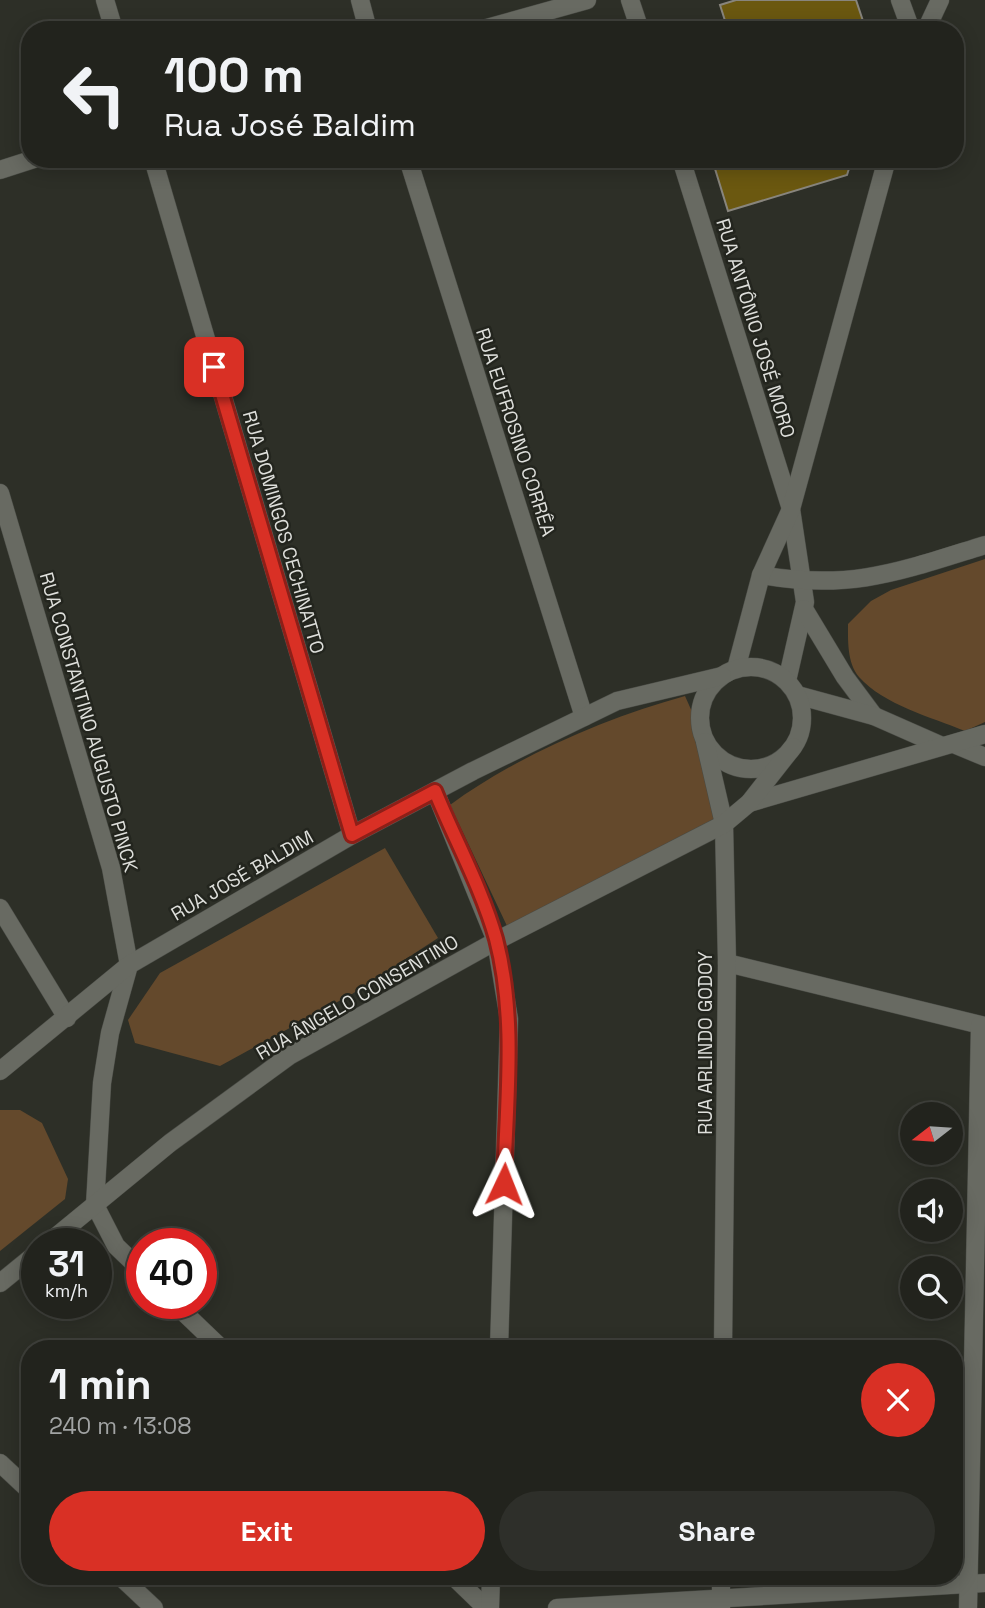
<!DOCTYPE html>
<meta charset="utf-8">
<style>
body{margin:0;font-family:"Space Grotesk",sans-serif;background:#2e2f2a;color:#f1f3f6;height:100vh;display:flex;flex-direction:column;font-size:26px;white-space:nowrap}
*{box-sizing:border-box;margin:0}
p{font-size:23px;color:#a2a4a4}
.icon{flex:none;width:38px;height:38px;fill:none;stroke:currentColor;stroke-width:2;stroke-linecap:round;stroke-linejoin:round}
.map{position:relative;flex:1;overflow:hidden}
.sheet{position:absolute;left:21px;top:1340px;width:942px;height:245px;display:flex;flex-direction:column;background:#22231d;border-radius:28px;box-shadow:0 4px 18px #0003,0 0 0 2px #3f403b}
.sheet>*{flex:none}
.hud{position:absolute;left:21px;top:21px;width:943px;height:147px;border-radius:28px;box-shadow:0 4px 18px #0003,0 0 0 2px #3f403b;background:#22231d;color:#f1f3f6;overflow:hidden}
.needle{width:46px;rotate:253deg}
.buttons{position:absolute;left:900px;top:1102px;display:grid;gap:14px}
.buttons a{display:grid;place-items:center;width:63px;height:63px;border-radius:50%;background:#22231d;box-shadow:0 4px 18px #0003,0 0 0 2px #3f403b;font-size:35px}
.speed{position:absolute;left:21px;top:1228px;display:flex;gap:14px;font-size:35px;font-weight:700;text-align:center}
.speed>*{display:grid;place-content:center;width:91px;height:91px;border-radius:50%;background:#22231d;box-shadow:0 4px 18px #0003,0 0 0 2px #3f403b;line-height:1}
.speed small{font-size:18px;font-weight:400}
.speed .limit{border:10px solid #d22;background:#fff;color:#111}
.pin{position:absolute;display:grid;place-items:center;width:60px;height:60px;color:#fff;margin:-30px;border-radius:14px;box-shadow:0 4px 10px #0006}
.me{position:absolute;width:77px;margin:-38px;rotate:2deg;stroke-linejoin:round;filter:drop-shadow(0 0 5px #0008)}
.turn{display:flex;align-items:center;gap:24px;height:147px;padding:0 28px;font-size:32px}
.turn .icon{width:91px;height:91px;stroke-width:2.5}
.turn b{display:block;font-size:49px;line-height:60px}
.round{display:grid;place-items:center;flex:none;width:74px;height:74px;border-radius:37px;background:#2e2f2a}
.summary{display:flex;align-items:center;justify-content:space-between;height:119px;padding:0 28px}
h1{font-size:42px;font-weight:600;line-height:52px}
.action{display:flex;gap:14px;margin-top:auto;padding:14px 28px}
.action a{flex:1;height:80px;border-radius:42px;background:#d93025;color:#fff;font-size:28px;font-weight:600;line-height:80px;text-align:center}
.action a+a{background:#2e2f2a;color:#f1f3f6}
.map>svg:first-child{display:block}
</style>
<div class="map">
<svg width="985" height="1608" viewBox="0 0 985 1608">
<rect width="100%" height="100%" fill="#2d2f27"/>
<g fill="#64492c">
<path d="M985,559V722L965,731C931,717 884,705 859,677C847,663 848,640 848,624L871,601L891,590Z"/>
<path d="M685,696L693,714L698,743L719,818L507,926L450,805C517,756 605,718 685,696Z"/>
<path d="M385,848L438,938L352,994L220,1066L135,1043L128,1020L160,973Z"/>
<path d="M0,1110H20L42,1123L68,1179L65,1199L0,1251Z"/>
</g>
<g fill="#6b5810" stroke="#88857d" stroke-width="2">
<path d="M736,0H856L866,30H728L720,5Z"/>
<path d="M712,159H852L847,175L728,211Z"/>
</g>
<g fill="none" stroke-linecap="round" stroke-linejoin="round">
<defs>
<g id="street">
<path d="M105,0L114,30"/>
<path d="M360,0L368,30"/>
<path d="M630,0L640,30"/>
<path d="M900,0L911,30"/>
<path d="M480,30L587,0"/>
<path d="M926,30L940,0"/>
<path d="M153,159L352,835"/>
<path d="M408,159L584,717"/>
<path d="M681,159L791,509L805,602L787,681"/>
<path d="M0,170L34,159"/>
<path d="M0,493L111,868L129,965L110,1033L102,1083L95,1205L116,1246L142,1271"/>
<path d="M761,575C851,591 901,571 985,545"/>
<path d="M804,609L845,677L874,716"/>
<path d="M736,669L761,575L791,509L887,159"/>
<path d="M797,695L874,716L942,746"/>
<path d="M956,745L985,757"/>
<path d="M435,791L496,941"/>
<path d="M749,803L985,734"/>
<path d="M0,908L67,1018"/>
<path d="M727,963L985,1026"/>
<path d="M175,1304L222,1349"/>
<path d="M723,1349L727,963L724,824"/>
<path d="M0,1463L30,1491"/>
<path d="M121,1577L154,1608"/>
<path d="M454,1577L486,1608"/>
<path d="M557,1608L985,1583"/>
<path d="M721,1608V1577"/>
<path d="M968,1608L980,1025"/>
</g>
<g id="secondary">
<circle cx="751" cy="718" r="51"/>
<path d="M705,742L724,824"/>
<path d="M496,941L509,1019L499,1349"/>
<path d="M0,1071L129,965L352,835L473,771L617,701L722,676"/>
<path d="M47,1244L170,1143L289,1056L496,941L724,824L749,803L793,747"/>
<path d="M0,1283L37,1253"/>
<path d="M490,1608L491,1577"/>
</g>
</defs>
<use href="#street" stroke="#494b45" stroke-width="19"/>
<use href="#secondary" stroke="#494b45" stroke-width="19"/>
<use href="#street" stroke="#686a62" stroke-width="18"/>
<use href="#secondary" stroke="#686a62" stroke-width="18"/>
</g>
<g fill="none" stroke-linecap="round" stroke-linejoin="round">
<defs>
<path id="route" d="M214,367L352,835L435,791C455,840 482,889 496,939C517,1019 506,1103 504,1184"/>
</defs>
<use href="#route" stroke="#8d1f18" stroke-width="18"/>
<use href="#route" stroke="#d93025" stroke-width="12"/>
</g>
<g text-anchor="middle" stroke-width="5" stroke-linejoin="round" paint-order="stroke">
<g font-size="19" fill="#dedfdb" stroke="#23251e">
<text transform="translate(756 328) rotate(73)" y="7">RUA ANTÔNIO JOSÉ MORO</text>
<text transform="translate(516 432) rotate(72)" y="7">RUA EUFROSINO CORRÊA</text>
<text transform="translate(284 532) rotate(74)" y="7">RUA DOMINGOS CECHINATTO</text>
<text transform="translate(89 722) rotate(74)" y="7">RUA CONSTANTINO AUGUSTO PINCK</text>
<text transform="translate(242 875) rotate(-30)" y="7">RUA JOSÉ BALDIM</text>
<text transform="translate(357 997) rotate(-30)" y="7">RUA ÂNGELO CONSENTINO</text>
<text transform="translate(705 1043) rotate(-90)" y="7">RUA ARLINDO GODOY</text>
</g>
</g>
</svg>
<div class="buttons">
<a><svg class="needle" viewBox="-14 -14 28 28"><path d="M0-13l5 13h-10z" fill="#e53935"/><path d="M0 13l5-13h-10z" fill="#a2a4a4"/></svg></a>
<a><svg class="icon" aria-label="sound" viewBox="0 0 24 24"><path d="M4 9h4l5-4v14l-5-4H4zM17 9q2 3 0 6"/></svg></a>
<a><svg class="icon" aria-label="search" viewBox="0 0 24 24"><circle cx="10" cy="10" r="6"/><path d="M15 15l6 6"/></svg></a>
</div>
<div class="speed"><div>31<small>km/h</small></div><div class="limit">40</div></div>
<div class="pin" style="left:214px;top:367px;background:#d93025"><svg class="icon" aria-label="arrive" viewBox="0 0 24 24"><path d="M6 21V4h12l-3 4 3 4H6"/></svg></div>
<svg class="me" style="left:504px;top:1184px" viewBox="-20 -20 40 40"><path d="M0-17L14 15 0 8-14 15z" fill="#d93025" stroke="#fff" stroke-width="4"/></svg>
<div class="hud">
<div class="turn"><svg class="icon" aria-label="left" viewBox="0 0 24 24"><path d="M17 20v-9H6M10 6l-5 5 5 5"/></svg><div><b>100 m</b>Rua José Baldim</div></div>
</div>
<section class="sheet">
<div class="summary"><div><h1>1 min</h1><p>240 m · 13:08</p></div><a class="round" style="background:#d93025;color:#fff"><svg class="icon" aria-label="close" viewBox="0 0 24 24"><path d="M6 6l12 12M18 6L6 18"/></svg></a></div>
<div class="action"><a>Exit</a><a>Share</a></div>
</section>
</div>
